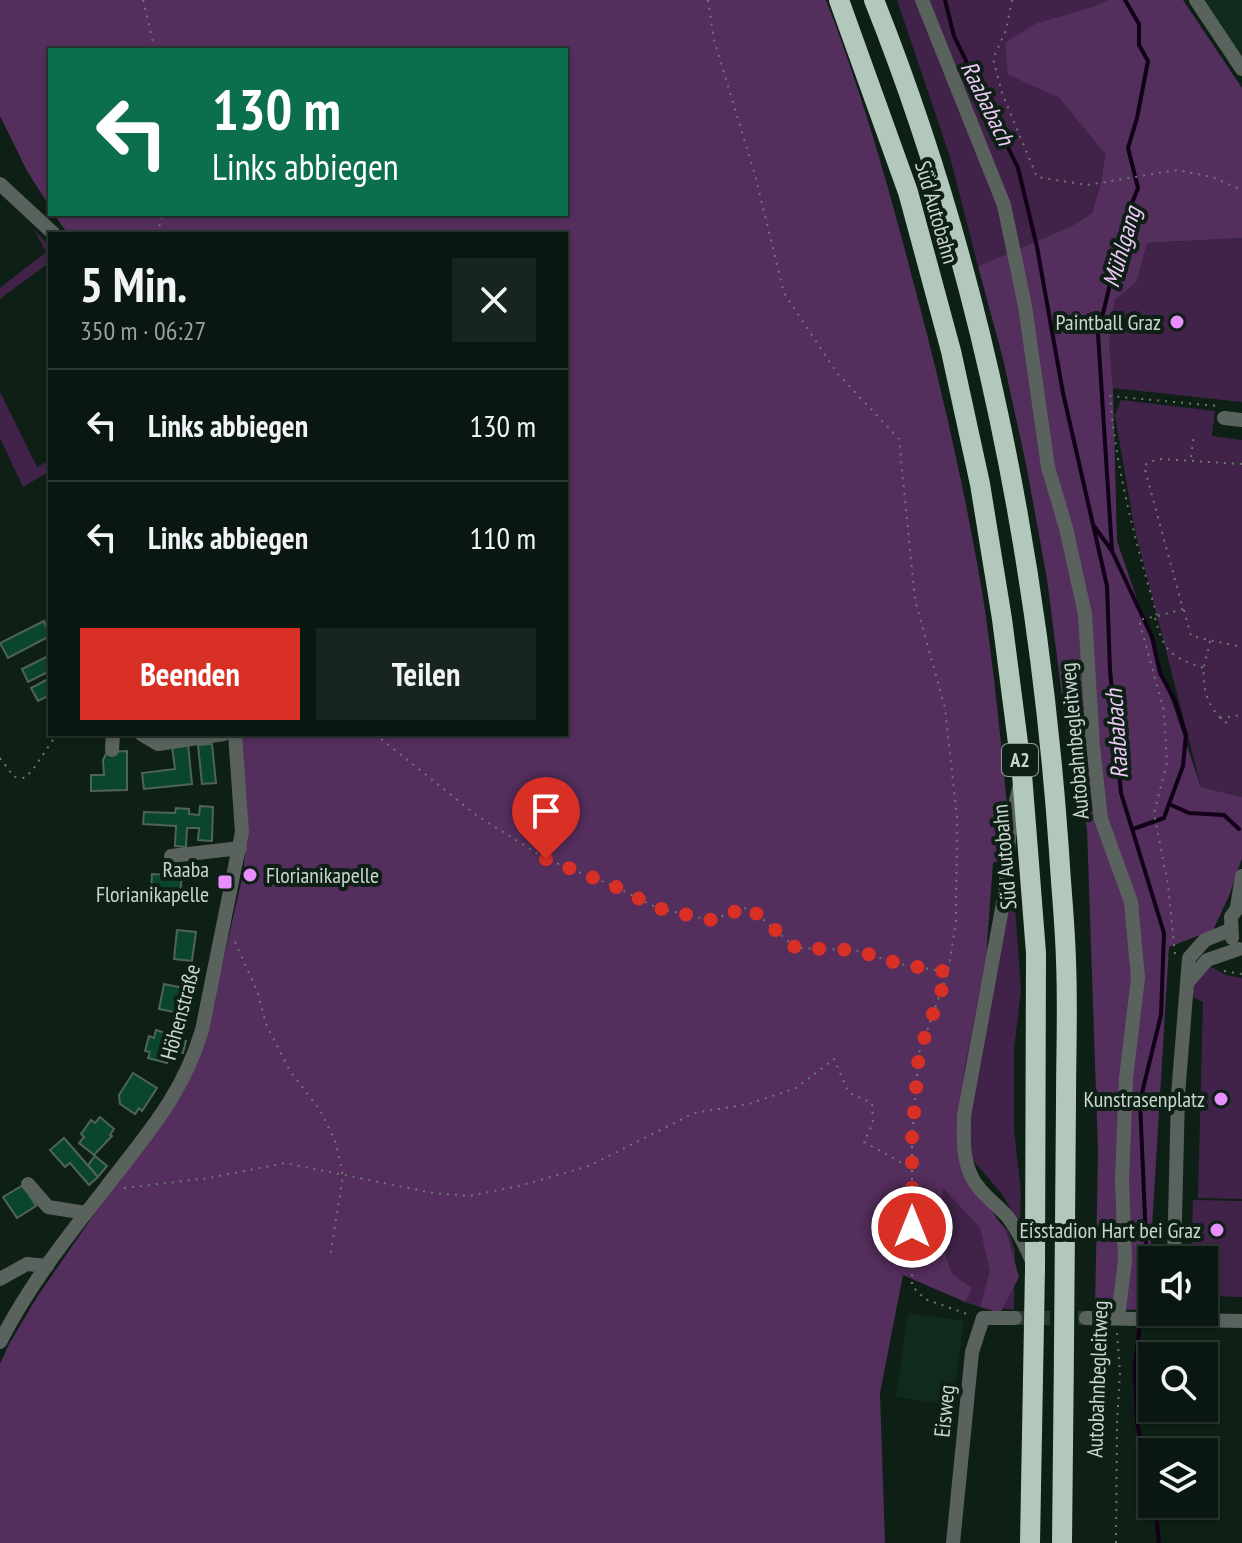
<!DOCTYPE html>
<html lang="de">
<meta charset="utf-8">
<style>
body{margin:0;font-family:"PT Sans Narrow",sans-serif;background:#18241e;color:#f1f3f6;height:100vh;display:flex;flex-direction:column;font-size:30px;white-space:nowrap}
*{box-sizing:border-box;margin:0}
p{font-size:26px;color:#999f9f}
.icon{flex:none;width:44px;height:44px;fill:none;stroke:currentColor;stroke-width:2;stroke-linecap:round;stroke-linejoin:round}
.map{position:relative;flex:1;overflow:hidden}
.details{position:absolute;left:48px;top:232px;width:520px;height:504px;display:flex;flex-direction:column;background:#0a1710;border-radius:0px;box-shadow:0 2px 6px #0004,0 0 0 2px #2a3630}
.details>*{flex:none}
.banner{position:absolute;left:48px;top:48px;width:520px;height:168px;border-radius:0px;box-shadow:0 2px 6px #0004,0 0 0 2px #2a3630;background:#0b6e4f;color:#fff;overflow:hidden}
.buttons{position:absolute;left:1138px;top:1246px;display:grid;gap:16px}
.buttons a{display:grid;place-items:center;width:80px;height:80px;border-radius:0px;background:#0a1710;box-shadow:0 2px 6px #0004,0 0 0 2px #2a3630;font-size:40px}
.pin{position:absolute;display:grid;place-items:center;width:68px;height:68px;color:#fff;margin:-82px -34px;border-radius:50% 50% 50% 0;rotate:-45deg;box-shadow:0 0 8px #0007}
.pin .icon{rotate:45deg}
.me{position:absolute;width:88px;margin:-44px;rotate:0deg;stroke-linejoin:round;filter:drop-shadow(0 0 6px #0008)}
.turn{display:flex;align-items:center;gap:28px;height:168px;padding:0 32px;font-size:36px}
.turn .icon{width:104px;height:104px;stroke-width:2.5}
.turn b{display:block;font-size:56px;line-height:68px}
.round{display:grid;place-items:center;flex:none;width:84px;height:84px;border-radius:0px;background:#18241e}
.overview{display:flex;align-items:center;justify-content:space-between;height:136px;padding:0 32px}
h1{font-size:48px;font-weight:800;line-height:60px}
.button{display:flex;gap:16px;margin-top:auto;padding:16px 32px}
.button a{flex:1;height:92px;border-radius:0px;background:#d93025;color:#fff;font-size:32px;font-weight:800;line-height:92px;text-align:center}
.button a+a{background:#18241e;color:#f1f3f6}
ul{padding:0;list-style:none}
li{display:flex;align-items:center;gap:24px;height:112px;padding:0 32px;border-top:2px solid #2a3630}
li div{flex:1}
li b{display:block;font-size:30px}
li em{font-style:normal}
.map>svg:first-child{display:block}
</style>
<div class="map">
<svg width="1242" height="1543" viewBox="0 0 1242 1543">
<rect width="100%" height="100%" fill="#0e1f16"/>
<g fill="#112a1e">
<path d="M1197,0H1242V68Z"/>
<path d="M908,1313L964,1321L952,1405L896,1397Z"/>
</g>
<g fill="#412349">
<path d="M897,0H1108L1092,7L1008,75L1059,98L1105,154L1102,178L1092,213L1070,227L978,266L950,157Z"/>
<path d="M34,230L47,243L50,262L0,299V288L46,252Z"/>
<path d="M1242,238V402L1113,388L1109,344L1115,300L1137,280L1147,243Z"/>
<path d="M0,392L37,467L50,460V471L23,487L0,438Z"/>
<path d="M1121,400L1215,411L1212,436L1242,440V797L1201,787L1134,526L1115,415Z"/>
<path d="M1012,863L1021,991L1014,1049V1130L1021,1192L1020,1219L1016,1218L1002,1194L972,1159L967,1129Z"/>
<path d="M958,941L990,946L956,1142L992,1215L1008,1230L1015,1251L1014,1310L981,1305L980,1307L965,1302L966,1300L919,1251Z"/>
<path d="M1206,964L1226,975L1242,978V1199L1198,1198L1203,1002L1193,997V985Z"/>
<path d="M1193,1200L1242,1201V1297L1204,1296V1260H1191Z"/>
</g>
<g fill="#542e5d">
<path d="M0,0H826C861,90 888,184 912,277C940,381 964,485 982,591C996,679 1003,767 1012,856L993,863L986,958L964,1070L963,1171L1006,1231L1019,1277L1000,1313L980,1307L990,1271L980,1228L943,1188L940,1241L952,1274L972,1288L965,1302L903,1275L880,1393L885,1543H0V1364L8,1346L37,1297L122,1174L207,1031L244,870L245,834L238,734H566V234H68L54,214H566V50H50V207L27,171L0,116Z"/>
<path d="M1108,0H1183L1242,88V238L1147,243L1137,281L1115,300L1109,344L1113,388L1117,541L1201,787L1242,797V858L1229,896L1213,930L1169,947L1147,1310L1095,1309L1098,1152L1087,828L1068,743L1047,579L1026,464L1003,359L978,266L1070,227L1092,213L1102,178L1105,154L1059,98L1008,75L1005,43L1035,24L1092,7Z"/>
</g>
<g fill="none" stroke-linecap="round" stroke-linejoin="round">
<g stroke="#110017" stroke-width="4">
<path d="M945,0L954,36L1018,168L1037,247L1063,393L1107,586L1110,670L1121,793L1164,933L1161,1015L1140,1101L1147,1264L1141,1315"/>
<path d="M1094,526L1112,551L1152,637L1160,673L1175,701L1186,735L1183,766L1169,804"/>
<path d="M1112,551L1098,334L1126,218L1138,188L1128,148L1137,118L1148,61L1139,45V24L1125,0"/>
<path d="M1133,829L1164,818L1169,804L1189,813L1224,815L1239,829"/>
<path d="M1140,1323L1135,1366L1137,1423L1152,1483"/>
<path d="M1155,1504L1159,1543"/>
</g>
</g>
<g fill="#0a462e" stroke="#506359" stroke-width="2">
<path d="M44,621L50,636L8,658L0,643Z"/>
<path d="M50,655V671L28,682L22,669Z"/>
<path d="M50,678V695L38,701L31,688Z"/>
<path d="M188,744L192,784L144,789L142,773L175,769L172,746Z"/>
<path d="M212,744L216,783L202,784L198,745Z"/>
<path d="M127,751V790L91,791V775H104L103,760L107,752Z"/>
<path d="M200,806L213,807L212,841L198,840L199,828H187L186,847L175,846L176,826L143,824L144,812L175,813L176,808L189,809V814L199,815Z"/>
<path d="M187,865L200,866L199,878L186,877Z"/>
<path d="M152,874L182,876L180,893L151,891Z"/>
<path d="M177,930L196,932L192,961L174,959Z"/>
<path d="M164,984L184,988L179,1013L159,1009Z"/>
<path d="M156,1030L175,1036L167,1063L148,1058L150,1052L145,1051L149,1036L154,1038Z"/>
<path d="M174,1038L186,1041L183,1053L171,1050Z"/>
<path d="M133,1073L157,1088L142,1111L139,1108L135,1114L120,1104L119,1095Z"/>
<path d="M100,1117L114,1129L110,1135L112,1136L94,1155L79,1143L84,1137L81,1134L91,1120L95,1123Z"/>
<path d="M64,1138L98,1177L89,1185L70,1163L65,1167L50,1150Z"/>
<path d="M95,1156L107,1166L98,1177L88,1165Z"/>
<path d="M23,1185L36,1206L17,1218L3,1197Z"/>
</g>
<g fill="none" stroke-linecap="round" stroke-linejoin="round">
<path stroke="#2a3a32" stroke-width="14" stroke-dasharray="14 7" stroke-linecap="butt" d="M1015,1318H1086"/>
<g stroke="#6b7971" stroke-width="2" stroke-dasharray="2 6" stroke-linecap="butt">
<path d="M143,0L155,50"/>
<path d="M708,0L714,40L755,175L784,293L837,373L899,439L915,600L945,708L957,817L956,921L948,972L919,1053L912,1136V1286L925,1299L970,1315"/>
<path d="M1012,0L1006,30L993,59L1002,93L1037,177L1087,185L1177,170L1212,177L1242,190"/>
<path d="M157,234L163,214"/>
<path d="M1191,457L1194,435"/>
<path d="M1184,610L1191,636L1242,647"/>
<path d="M1158,616L1183,609L1144,466L1149,462L1160,459L1242,464"/>
<path d="M1155,618C1164,652 1171,657 1204,668"/>
<path d="M1210,641C1209,648 1207,654 1205,661C1200,686 1208,712 1230,725"/>
<path d="M1220,718L1242,715"/>
<path d="M375,734L476,815L546,859L614,886L657,908L710,920L749,907L796,948L855,950L900,964L948,972"/>
<path d="M0,758L14,777L25,778L34,768L57,734"/>
<path d="M235,942L258,993L266,1024L290,1071L320,1110L336,1143L343,1176L330,1257"/>
<path d="M1175,954L1168,885L1154,813L1167,763L1164,711L1139,620L1157,616C1136,543 1116,471 1110,396L1217,406"/>
<path d="M1224,971L1242,974"/>
<path d="M124,1188L209,1178L285,1163L433,1193L469,1196L519,1186L589,1166L694,1113L749,1104L796,1088L834,1059L849,1093L872,1103L873,1123L864,1142L911,1168"/>
<path d="M1116,1543L1117,1423L1120,1373L1117,1332"/>
</g>
<g stroke="#5a625d" stroke-width="14">
<path d="M922,0L1004,205L1025,306L1048,467L1066,528L1085,614L1093,747L1101,819L1131,902L1138,978L1126,1078L1122,1180L1125,1260L1118,1318"/>
<path d="M1196,0L1242,69"/>
<path d="M0,184L54,234"/>
<path d="M1224,418L1242,420"/>
<path d="M141,734L158,744L224,734"/>
<path d="M112,750L113,734"/>
<path d="M1019,788L1010,826L1005,892L964,1116C964,1135 962,1154 970,1173C977,1191 994,1202 1007,1216C1018,1230 1025,1245 1032,1261"/>
<path d="M171,856L240,848"/>
<path d="M1237,907L1242,876"/>
<path d="M1232,938L1231,917L1242,902"/>
<path d="M1188,982L1207,960L1239,949"/>
<path d="M28,1184L48,1207L86,1213"/>
<path d="M1174,1260L1178,1095L1189,958L1205,940L1230,930"/>
<path d="M0,1279L27,1264L47,1266"/>
<path d="M1086,1318L1242,1321"/>
<path d="M0,1342C28,1287 66,1238 104,1190C145,1136 182,1097 202,1030L242,832L235,734"/>
<path d="M953,1543L972,1352L983,1318H1015"/>
</g>
<g stroke="#b3c8bc" stroke-width="20">
<path d="M839,0L908,192L951,351L980,484L1002,619L1022,774L1036,953L1035,1269L1030,1543"/>
<path d="M874,0C981,268 1039,563 1059,851C1061,887 1065,924 1066,961C1068,1008 1066,1055 1066,1102C1066,1249 1063,1396 1062,1543"/>
</g>
</g>
<g fill="none" stroke-linecap="round" stroke-linejoin="round">
<path stroke="#d93025" stroke-width="14" stroke-dasharray="0 25.2" d="M546,859L614,886L657,908L710,920L749,907L796,948L855,950L900,964L948,972L919,1053L912,1136V1227"/>
</g>
<g fill="#e98efe" stroke="#0e1f16" stroke-width="3">
<circle cx="1177" cy="322" r="8"/>
<circle cx="250" cy="875" r="8"/>
<rect x="217" y="874" width="16" height="16" rx="4"/>
<circle cx="1221" cy="1099" r="8"/>
<circle cx="1217" cy="1230" r="8"/>
</g>
<g text-anchor="middle" stroke-width="8" stroke-linejoin="round" paint-order="stroke">
<rect fill="#0e1f16" stroke="#929e98" stroke-width="2" x="1002" y="744" width="36" height="32" rx="6"/>
<g font-size="20" font-weight="bold" fill="#cad5cf">
<text x="1020" y="767">A2</text>
</g>
<g font-size="22" fill="#cad5cf" stroke="#0e1f16">
<text transform="translate(937 212) rotate(74)" y="8">Süd Autobahn</text>
<text transform="translate(1074 741) rotate(-95)" y="8">Autobahnbegleitweg</text>
<text transform="translate(1004 857) rotate(-95)" y="8">Süd Autobahn</text>
<text transform="translate(180 1012) rotate(-75)" y="8">Höhenstraße</text>
<text transform="translate(1097 1379) rotate(-88)" y="8">Autobahnbegleitweg</text>
<text transform="translate(944 1411) rotate(-84)" y="8">Eisweg</text>
</g>
<g font-size="22" fill="#cad5cf" stroke="#0e1f16" text-anchor="end">
<text x="1161" y="330">Paintball Graz</text>
<text x="209" y="877">Raaba<tspan x="209" dy="25">Florianikapelle</tspan></text>
<text x="266" y="883" text-anchor="start">Florianikapelle</text>
<text x="1205" y="1107">Kunstrasenplatz</text>
<text x="1201" y="1238">Eisstadion Hart bei Graz</text>
</g>
<g font-size="24" font-style="italic" fill="#efcaf7" stroke="#0e1f16">
<text transform="translate(987 103) rotate(64)" y="8">Raababach</text>
<text transform="translate(1122 247) rotate(-74)" y="8">Mühlgang</text>
<text transform="translate(1117 734) rotate(-94)" y="8">Raababach</text>
</g>
</g>
</svg>
<div class="buttons">
<a><svg class="icon" aria-label="sound" viewBox="0 0 24 24"><path d="M4 9h4l5-4v14l-5-4H4zM17 9q2 3 0 6"/></svg></a>
<a><svg class="icon" aria-label="search" viewBox="0 0 24 24"><circle cx="10" cy="10" r="6"/><path d="M15 15l6 6"/></svg></a>
<a><svg class="icon" aria-label="layers" viewBox="0 0 24 24"><path d="M12 4l9 5-9 5-9-5zM3 14l9 5 9-5"/></svg></a>
</div>
<div class="pin" style="left:546px;top:859px;background:#d93025"><svg class="icon" aria-label="arrive" viewBox="0 0 24 24"><path d="M6 21V4h12l-3 4 3 4H6"/></svg></div>
<svg class="me" style="left:912px;top:1227px" viewBox="-20 -20 40 40"><circle r="17" fill="#d93025" stroke="#fff" stroke-width="3"/><path d="M0-11L8 9 0 5-8 9z" fill="#fff"/></svg>
<div class="banner">
<div class="turn"><svg class="icon" aria-label="left" viewBox="0 0 24 24"><path d="M17 20v-9H6M10 6l-5 5 5 5"/></svg><div><b>130 m</b>Links abbiegen</div></div>
</div>
<section class="details">
<div class="overview"><div><h1>5 Min.</h1><p>350 m · 06:27</p></div><a class="round"><svg class="icon" aria-label="close" viewBox="0 0 24 24"><path d="M6 6l12 12M18 6L6 18"/></svg></a></div>
<ul>
<li><svg class="icon" aria-label="left" viewBox="0 0 24 24"><path d="M17 20v-9H6M10 6l-5 5 5 5"/></svg><div><b>Links abbiegen</b></div><em>130 m</em></li>
<li><svg class="icon" aria-label="left" viewBox="0 0 24 24"><path d="M17 20v-9H6M10 6l-5 5 5 5"/></svg><div><b>Links abbiegen</b></div><em>110 m</em></li>
</ul>
<div class="button"><a>Beenden</a><a>Teilen</a></div>
</section>
</div>
